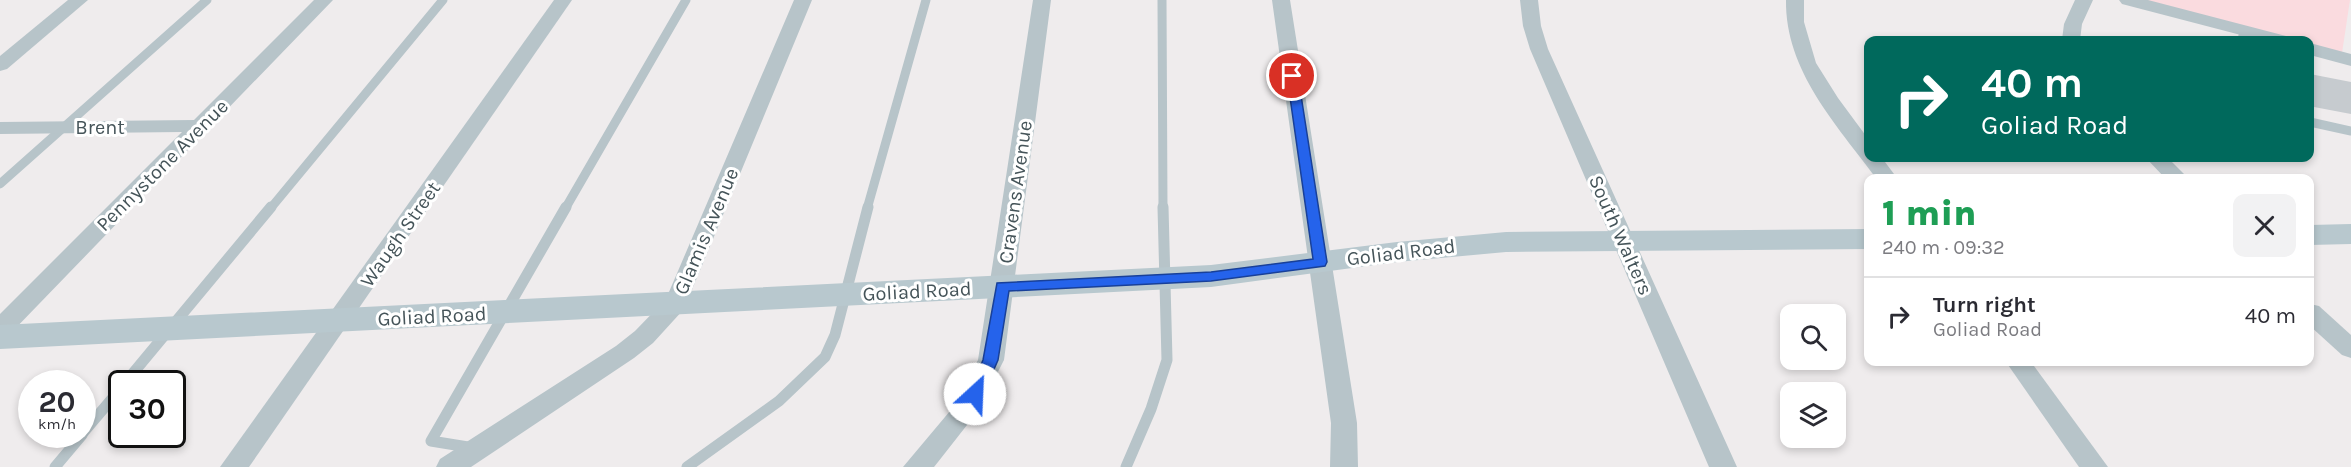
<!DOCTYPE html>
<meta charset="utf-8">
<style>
body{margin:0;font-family:Karla,sans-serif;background:#f2f2f3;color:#2b2b33;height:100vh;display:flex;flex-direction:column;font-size:22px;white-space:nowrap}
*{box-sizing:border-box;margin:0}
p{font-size:20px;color:#7c7c81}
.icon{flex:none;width:33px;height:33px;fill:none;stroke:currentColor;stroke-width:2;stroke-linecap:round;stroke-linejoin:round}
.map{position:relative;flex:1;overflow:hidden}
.panel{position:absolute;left:1864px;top:174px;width:450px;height:192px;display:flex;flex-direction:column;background:#fff;border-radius:12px;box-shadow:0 3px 9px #0003}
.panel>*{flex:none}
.hud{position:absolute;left:1864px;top:36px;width:450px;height:126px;border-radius:12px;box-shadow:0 3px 9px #0003;background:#00695c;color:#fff;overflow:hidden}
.controls{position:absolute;left:1780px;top:304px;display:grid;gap:12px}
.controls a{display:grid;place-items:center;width:66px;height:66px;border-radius:12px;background:#fff;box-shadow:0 3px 9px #0003;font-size:30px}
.speed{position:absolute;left:18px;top:370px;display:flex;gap:12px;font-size:30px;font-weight:700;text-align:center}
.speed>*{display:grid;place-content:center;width:78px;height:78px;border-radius:50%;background:#fff;box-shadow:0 3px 9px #0003;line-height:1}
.speed small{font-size:15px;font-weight:400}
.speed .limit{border:3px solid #111;border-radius:9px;background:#fff;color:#111}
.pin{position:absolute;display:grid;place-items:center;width:51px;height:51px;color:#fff;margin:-26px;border:3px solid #fff;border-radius:50%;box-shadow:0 2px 6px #0007}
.me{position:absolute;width:66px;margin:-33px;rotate:25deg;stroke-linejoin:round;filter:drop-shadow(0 0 4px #0008)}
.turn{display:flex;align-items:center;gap:21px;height:126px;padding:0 18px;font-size:27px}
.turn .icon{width:78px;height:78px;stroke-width:2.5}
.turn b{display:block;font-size:42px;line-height:51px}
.round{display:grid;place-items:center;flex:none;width:63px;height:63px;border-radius:12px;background:#f2f2f3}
.head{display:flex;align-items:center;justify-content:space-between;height:102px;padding:0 18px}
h1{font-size:36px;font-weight:800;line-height:45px;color:#1e9e55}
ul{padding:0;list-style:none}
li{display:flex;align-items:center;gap:18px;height:78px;padding:0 18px;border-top:2px solid #e1e1e2}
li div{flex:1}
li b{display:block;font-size:22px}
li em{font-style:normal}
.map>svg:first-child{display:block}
</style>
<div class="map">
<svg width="2351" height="467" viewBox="0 0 2351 467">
<rect width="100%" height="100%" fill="#efeced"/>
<path fill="#fadbdf" d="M2145,0H2350L2342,53L2310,44V40H2296Z"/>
<path fill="#c6cbcf" d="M2310,74L2351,82V114L2314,107L2310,99Z"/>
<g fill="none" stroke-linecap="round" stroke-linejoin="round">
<g stroke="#b7c4c9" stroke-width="9">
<path d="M1162,0L1163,209"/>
<path d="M2242,40L2244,31"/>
<path d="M2310,122L2351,131"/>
<path d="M0,184L207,0"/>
<path d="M270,209L443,0"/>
<path d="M565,209L686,0"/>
<path d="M867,209L926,0"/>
</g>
<g stroke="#b7c4c9" stroke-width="11">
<path d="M124,384L271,207"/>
<path d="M82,434L122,387"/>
<path d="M474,448L431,441L566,207"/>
<path d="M55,467L82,435"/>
<path d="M687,467L779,401L825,357L835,335L868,207"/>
<path d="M1126,467L1151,409L1167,360L1163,207"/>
</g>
<g fill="#b7c4c9" fill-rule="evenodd">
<path d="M68,0H88L7,69L0,71V56Z"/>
<path d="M314,0H333L9,335L0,338V314L182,132L0,134V122L194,120Z"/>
<path d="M554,0H572L249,467H220Z"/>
<path d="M794,0H812L684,309L653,343L634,358L471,467H436L440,459L616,346L635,331L666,299Z"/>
<path d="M1033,0H1051L1004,360L978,411L938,462L934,467H903L950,411L978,360Z"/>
<path d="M1272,0H1290L1357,423L1358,467H1330L1331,423Z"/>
<path d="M1520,0H1538L1541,26L1548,49L1737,467H1709L1530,49L1523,26Z"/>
<path d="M1786,0H1804V22L1816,63L1838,98L1869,140V158H1882L1897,178H1876C1837,125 1785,71 1786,0Z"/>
<path d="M2075,0H2093L2082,24L2080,40H2062L2064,24Z"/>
<path d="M2119,0H2148L2286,36L2288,40H2260L2122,4Z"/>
<path d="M2310,43L2351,54V66L2310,55Z"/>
<path d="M2146,158H2168L2188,178H2165Z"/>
<path d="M2310,304L2319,306L2351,335V358L2342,355L2310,326Z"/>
<path d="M2006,362H2031L2108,467H2079Z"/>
</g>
<g fill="#b8c8ce" fill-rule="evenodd">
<path d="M2351,224V244L2310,245V225Z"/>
<path d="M1869,229V249L1506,252L1397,262L1211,287L0,349V325L1211,265L1397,242L1506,232Z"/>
</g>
</g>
<path fill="#2563eb" stroke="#184099" stroke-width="1.5" d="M1292,72L1298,76L1327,262L1325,266L1211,281L1009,291L998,360L981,399H970L968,394L983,360L997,283L1211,272L1313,259L1287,76Z"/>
<g text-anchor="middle" stroke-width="6" stroke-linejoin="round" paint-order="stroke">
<g font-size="20" fill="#455459" stroke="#fff">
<text x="100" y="134">Brent</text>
<text transform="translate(162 165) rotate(-45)" y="7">Pennystone Avenue</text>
<text transform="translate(1015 192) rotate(-82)" y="7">Cravens Avenue</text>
<text transform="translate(706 231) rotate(-67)" y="7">Glamis Avenue</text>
<text transform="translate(400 234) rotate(-55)" y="7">Waugh Street</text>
<text transform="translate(1621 235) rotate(66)" y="7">South Walters</text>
<text transform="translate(1401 252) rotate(-7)" y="7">Goliad Road</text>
<text transform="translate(917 291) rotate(-3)" y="7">Goliad Road</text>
<text transform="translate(432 316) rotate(-3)" y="7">Goliad Road</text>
</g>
</g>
</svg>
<div class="controls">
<a><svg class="icon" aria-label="search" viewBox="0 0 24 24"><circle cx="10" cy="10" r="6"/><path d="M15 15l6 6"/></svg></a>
<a><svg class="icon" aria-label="layers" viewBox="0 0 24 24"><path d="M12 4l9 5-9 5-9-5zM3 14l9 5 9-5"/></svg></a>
</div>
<div class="speed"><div>20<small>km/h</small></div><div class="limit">30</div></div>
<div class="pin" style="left:1292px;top:76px;background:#d93025"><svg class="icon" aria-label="arrive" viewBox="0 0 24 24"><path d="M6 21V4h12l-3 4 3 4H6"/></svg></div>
<svg class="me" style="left:975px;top:394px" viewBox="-20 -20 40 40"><circle r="19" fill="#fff"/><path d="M0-13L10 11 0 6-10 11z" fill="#2563eb"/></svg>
<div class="hud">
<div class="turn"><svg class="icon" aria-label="right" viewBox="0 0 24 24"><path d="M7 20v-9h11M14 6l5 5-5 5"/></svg><div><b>40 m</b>Goliad Road</div></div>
</div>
<section class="panel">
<div class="head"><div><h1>1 min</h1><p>240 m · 09:32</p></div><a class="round"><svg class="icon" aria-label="close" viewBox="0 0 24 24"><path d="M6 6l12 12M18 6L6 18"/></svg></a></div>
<ul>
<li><svg class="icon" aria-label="right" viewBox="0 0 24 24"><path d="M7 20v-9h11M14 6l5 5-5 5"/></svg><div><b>Turn right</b><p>Goliad Road</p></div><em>40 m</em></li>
</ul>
</section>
</div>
